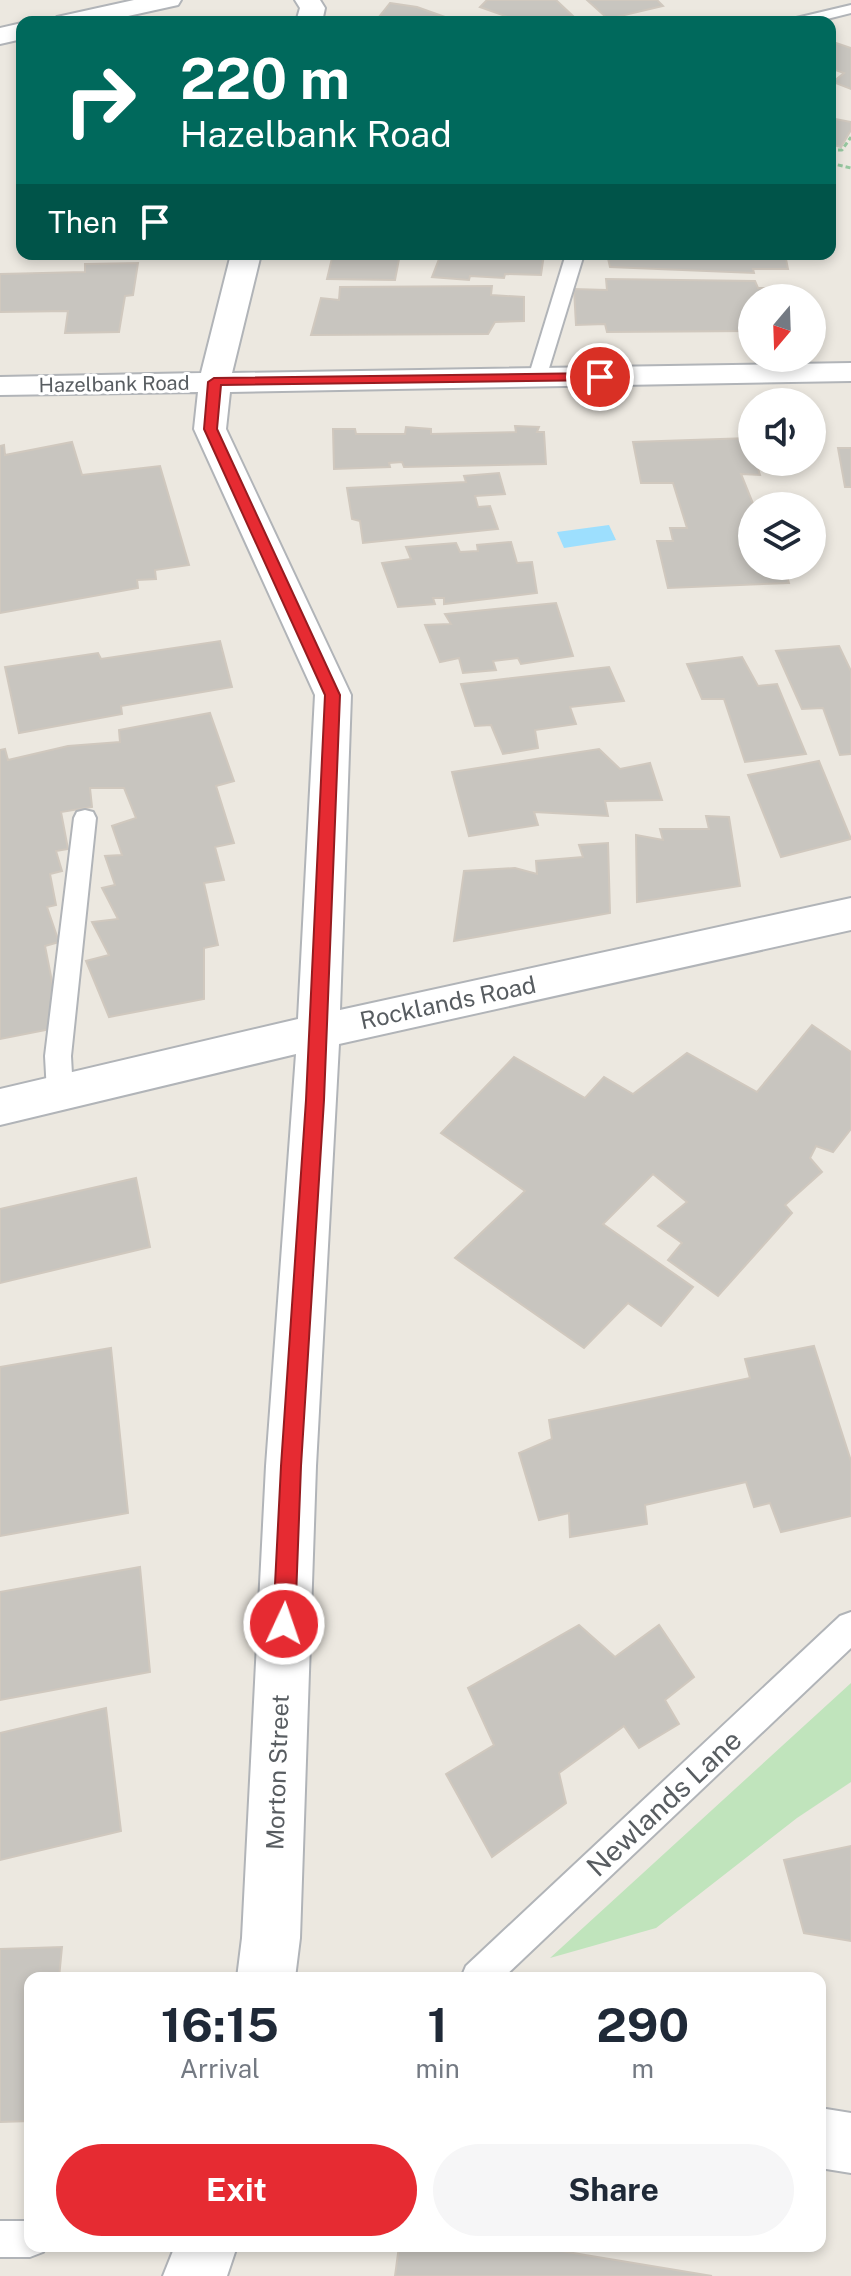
<!DOCTYPE html>
<style>
body{margin:0;font-family:"Public Sans",sans-serif;background:#f6f6f7;color:#1f2937;height:100vh;display:flex;flex-direction:column;font-size:30px;white-space:nowrap}
*{box-sizing:border-box;margin:0}
p{font-size:26px;color:#747a83}
.icon{flex:none;width:44px;height:44px;fill:none;stroke:currentColor;stroke-width:2;stroke-linecap:round;stroke-linejoin:round}
.map{position:relative;flex:1;overflow:hidden}
.sheet{position:absolute;left:24px;top:1972px;width:802px;height:280px;display:flex;flex-direction:column;background:#fff;border-radius:16px;box-shadow:0 4px 12px #0003}
.sheet>*{flex:none}
.banner{position:absolute;left:16px;top:16px;width:820px;height:244px;border-radius:16px;box-shadow:0 4px 12px #0003;background:#00695c;color:#fff;overflow:hidden}
.needle{width:52px;rotate:199deg}
.buttons{position:absolute;left:738px;top:284px;display:grid;gap:16px}
.buttons a{display:grid;place-items:center;width:88px;height:88px;border-radius:50%;background:#fff;box-shadow:0 4px 12px #0003;font-size:40px}
.pin{position:absolute;display:grid;place-items:center;width:68px;height:68px;color:#fff;margin:-34px;border:4px solid #fff;border-radius:50%;box-shadow:0 2px 8px #0007}
.me{position:absolute;width:88px;margin:-44px;rotate:3deg;stroke-linejoin:round;filter:drop-shadow(0 0 6px #0008)}
.turn{display:flex;align-items:center;gap:28px;height:168px;padding:0 32px;font-size:36px}
.turn .icon{width:104px;height:104px;stroke-width:2.5}
.turn b{display:block;font-size:56px;line-height:68px}
.then{display:flex;align-items:center;height:76px;padding:0 32px;background:#0003;gap:16px;font-size:30px}
.eta{display:flex;justify-content:space-evenly;align-items:center;height:136px;text-align:center}
.eta b{font-size:48px;font-weight:700;line-height:56px}
.action{display:flex;gap:16px;margin-top:auto;padding:16px 32px}
.action a{flex:1;height:92px;border-radius:48px;background:#e62b32;color:#fff;font-size:32px;font-weight:700;line-height:92px;text-align:center}
.action a+a{background:#f6f6f7;color:#1f2937}
.map>svg:first-child{display:block}
</style>
<div class="map">
<svg width="851" height="2276" viewBox="0 0 851 2276">
<rect width="100%" height="100%" fill="#ece8e0"/>
<path fill="#c0e4bc" d="M851,1683V1782L797,1818L656,1928L550,1958Z"/>
<path fill="#9ddffe" d="M609,525L616,540L564,548L557,532Z"/>
<g fill="#c8c5bf" stroke="#d0c8be" stroke-width="2">
<path d="M556,0L574,17L568,22H522L480,7L487,0Z"/>
<path d="M587,0H657L663,6L608,19Z"/>
<path d="M390,3L417,7L459,22H375Z"/>
<path d="M830,41L851,48V89L833,82L844,73L830,68Z"/>
<path d="M830,118L851,122V130L841,147L830,144Z"/>
<path d="M333,254H400L395,280L327,279Z"/>
<path d="M441,254H544L541,275L505,274L504,278L470,276L469,280L432,277Z"/>
<path d="M607,254H785L788,269H753L754,273L610,267Z"/>
<path d="M138,263L133,295L125,296L119,332L65,333L68,311L0,312V274L85,272V264Z"/>
<path d="M606,279L755,281L758,288H791L792,298H752V331L607,332L605,324L576,325L574,289L607,290Z"/>
<path d="M492,286L491,295L524,297V321L495,322L488,334L311,335L321,298L339,300L340,287Z"/>
<path d="M515,426L539,427L537,432H544L546,464L404,467L402,462L389,463L390,467L334,469L333,429H355L356,434H405L406,427L431,429V434L516,432Z"/>
<path d="M749,438L752,462H756L760,475L741,474L754,506L752,566H784L789,583L668,588L657,541H673L670,528H687L673,483H641L633,442Z"/>
<path d="M72,442L82,475L160,466L189,565L155,570L156,579L137,580L138,588L0,613V446L4,445L5,455Z"/>
<path d="M838,448H851V487H845Z"/>
<path d="M499,473L505,494L475,496L478,507L490,506L498,529L363,543L360,521L352,519L347,488L466,482L464,476Z"/>
<path d="M511,542L517,563L532,562L537,593L444,604V598H433L435,604L398,607L382,563L411,559L406,547L456,543L460,552L478,551L477,545Z"/>
<path d="M556,603L573,656L521,664L518,658L493,661L496,670L463,673L459,658L440,662L425,625L451,624L445,614Z"/>
<path d="M220,641L232,687L121,706L122,714L19,733L5,667L98,653L101,659Z"/>
<path d="M839,646L851,671V754L840,755L823,708L802,709L776,651Z"/>
<path d="M742,657L758,686L777,684L806,754L745,762L724,699H702L687,664Z"/>
<path d="M609,667L624,701L570,707L576,724L535,730L538,748L503,754L491,725L475,726L461,684Z"/>
<path d="M210,713L234,781L216,786L234,843L215,847L224,880L204,883L218,945L204,948V999L109,1017L86,961L109,955L92,922L118,919L102,888L115,885L105,856L122,855L112,826L136,818L124,788H90L92,807L61,812L68,849L56,851L62,871L50,874L56,905L47,907L59,942L45,946L61,1027L0,1039V750L5,749L8,760L68,746L120,742L119,730Z"/>
<path d="M599,749L620,769L650,763L662,800L605,801L608,816L534,812L538,825L469,836L452,772Z"/>
<path d="M819,761L851,839L781,857L748,775Z"/>
<path d="M706,816L729,817L740,886L637,902L636,835L663,840L660,829H709Z"/>
<path d="M608,843L610,913L454,941L464,871L515,868L537,874L536,861L583,857L579,845Z"/>
<path d="M812,1025L851,1052V1129L833,1152L816,1146L810,1158L822,1172L785,1205L792,1213L718,1296L668,1260L682,1243L658,1226L687,1202L653,1174L603,1224L693,1287L661,1326L628,1303L584,1348L455,1258L525,1191L441,1133L514,1057L585,1098L604,1077L633,1094L687,1053L757,1092Z"/>
<path d="M136,1178L150,1247L0,1283V1209Z"/>
<path d="M814,1346L851,1461V1516L781,1532L770,1503L754,1507L746,1482L645,1505L647,1524L570,1537L569,1513L539,1520L519,1453L552,1439L549,1420L750,1378L745,1359Z"/>
<path d="M111,1348L128,1513L0,1536V1367Z"/>
<path d="M140,1567L150,1672L0,1700V1592Z"/>
<path d="M579,1625L615,1657L659,1625L694,1677L665,1700L679,1724L639,1748L624,1726L559,1773L566,1803L492,1857L446,1774L494,1745L468,1688Z"/>
<path d="M106,1708L121,1831L0,1860V1733Z"/>
<path d="M851,1846V1941L804,1933L784,1860Z"/>
<path d="M62,1947L59,1978H30V2121L0,2122V1949Z"/>
<path d="M399,2246H531L712,2276H395Z"/>
</g>
<g fill="none" stroke-linecap="round" stroke-linejoin="round">
<defs>
<g id="lane">
<path d="M851,5V13L815,22H790L792,19Z"/>
<path d="M566,254H584L546,378L544,382H530L528,378Z"/>
<path d="M85,810L93,812L96,818L71,1056L73,1093L69,1101L60,1104L51,1101L47,1093L45,1056L74,818L77,812Z"/>
<path d="M851,1612V1648L503,1978H461L466,1966L840,1616Z"/>
<path d="M0,2221H30V2246H46L43,2252L30,2257H0Z"/>
</g>
<g id="street">
<path d="M134,0H181L178,5L101,22H53L57,17Z"/>
<path d="M295,0H320L325,8L322,22H296L300,8Z"/>
<path d="M22,23V39L0,44V28Z"/>
<path d="M231,254H261L232,373L851,363V381L230,392L226,429L351,695L340,1010L851,898V930L339,1044L316,1466L300,1938L295,1978H237L242,1938L266,1466L296,1054L0,1125V1089L298,1019L315,695L194,429L198,392L0,395V377L201,373Z"/>
<path d="M820,2108L851,2113V2173L820,2168Z"/>
<path d="M175,2246H237L227,2276H163Z"/>
</g>
</defs>
<use href="#lane" stroke="#b1b4b8" stroke-width="4"/>
<use href="#street" stroke="#b1b4b8" stroke-width="4"/>
<g stroke="#96c79f" stroke-width="3" stroke-dasharray="5 3" stroke-linecap="butt">
<path d="M830,150H842L851,137"/>
<path d="M830,163L851,168"/>
</g>
<use href="#lane" fill="#fff" fill-rule="evenodd"/>
<use href="#street" fill="#fff" fill-rule="evenodd"/>
</g>
<path fill="#e62b32" stroke="#961c20" stroke-width="2" d="M600,373L605,374V380L221,385L217,429L340,695L324,1100L301,1466L295,1624L292,1631L284,1634L277,1631L273,1624L281,1466L306,1100L325,695L204,429L208,382L214,378Z"/>
<g text-anchor="middle" stroke-width="6" stroke-linejoin="round" paint-order="stroke">
<g font-size="20" fill="#585d61" stroke="#fff">
<text transform="translate(114 384) rotate(-1)" y="7">Hazelbank Road</text>
</g>
<g font-size="24" fill="#585d61" stroke="#fff">
<text transform="translate(448 1003) rotate(-12)" y="8">Rocklands Road</text>
<text transform="translate(278 1772) rotate(-88)" y="8">Morton Street</text>
</g>
<g font-size="28" fill="#585d61" stroke="#fff">
<text transform="translate(664 1803) rotate(-43)" y="10">Newlands Lane</text>
</g>
</g>
</svg>
<div class="buttons">
<a><svg class="needle" viewBox="-14 -14 28 28"><path d="M0-13l5 13h-10z" fill="#e53935"/><path d="M0 13l5-13h-10z" fill="#747a83"/></svg></a>
<a><svg class="icon" aria-label="sound" viewBox="0 0 24 24"><path d="M4 9h4l5-4v14l-5-4H4zM17 9q2 3 0 6"/></svg></a>
<a><svg class="icon" aria-label="layers" viewBox="0 0 24 24"><path d="M12 4l9 5-9 5-9-5zM3 14l9 5 9-5"/></svg></a>
</div>
<div class="pin" style="left:600px;top:377px;background:#d93025"><svg class="icon" aria-label="arrive" viewBox="0 0 24 24"><path d="M6 21V4h12l-3 4 3 4H6"/></svg></div>
<svg class="me" style="left:284px;top:1624px" viewBox="-20 -20 40 40"><circle r="17" fill="#e62b32" stroke="#fff" stroke-width="3"/><path d="M0-11L8 9 0 5-8 9z" fill="#fff"/></svg>
<div class="banner">
<div class="turn"><svg class="icon" aria-label="right" viewBox="0 0 24 24"><path d="M7 20v-9h11M14 6l5 5-5 5"/></svg><div><b>220 m</b>Hazelbank Road</div></div>
<div class="then">Then<svg class="icon" aria-label="arrive" viewBox="0 0 24 24"><path d="M6 21V4h12l-3 4 3 4H6"/></svg></div>
</div>
<section class="sheet">
<div class="eta">
<div><b>16:15</b><p>Arrival</p></div>
<div><b>1</b><p>min</p></div>
<div><b>290</b><p>m</p></div>
</div>
<div class="action"><a>Exit</a><a>Share</a></div>
</section>
</div>
